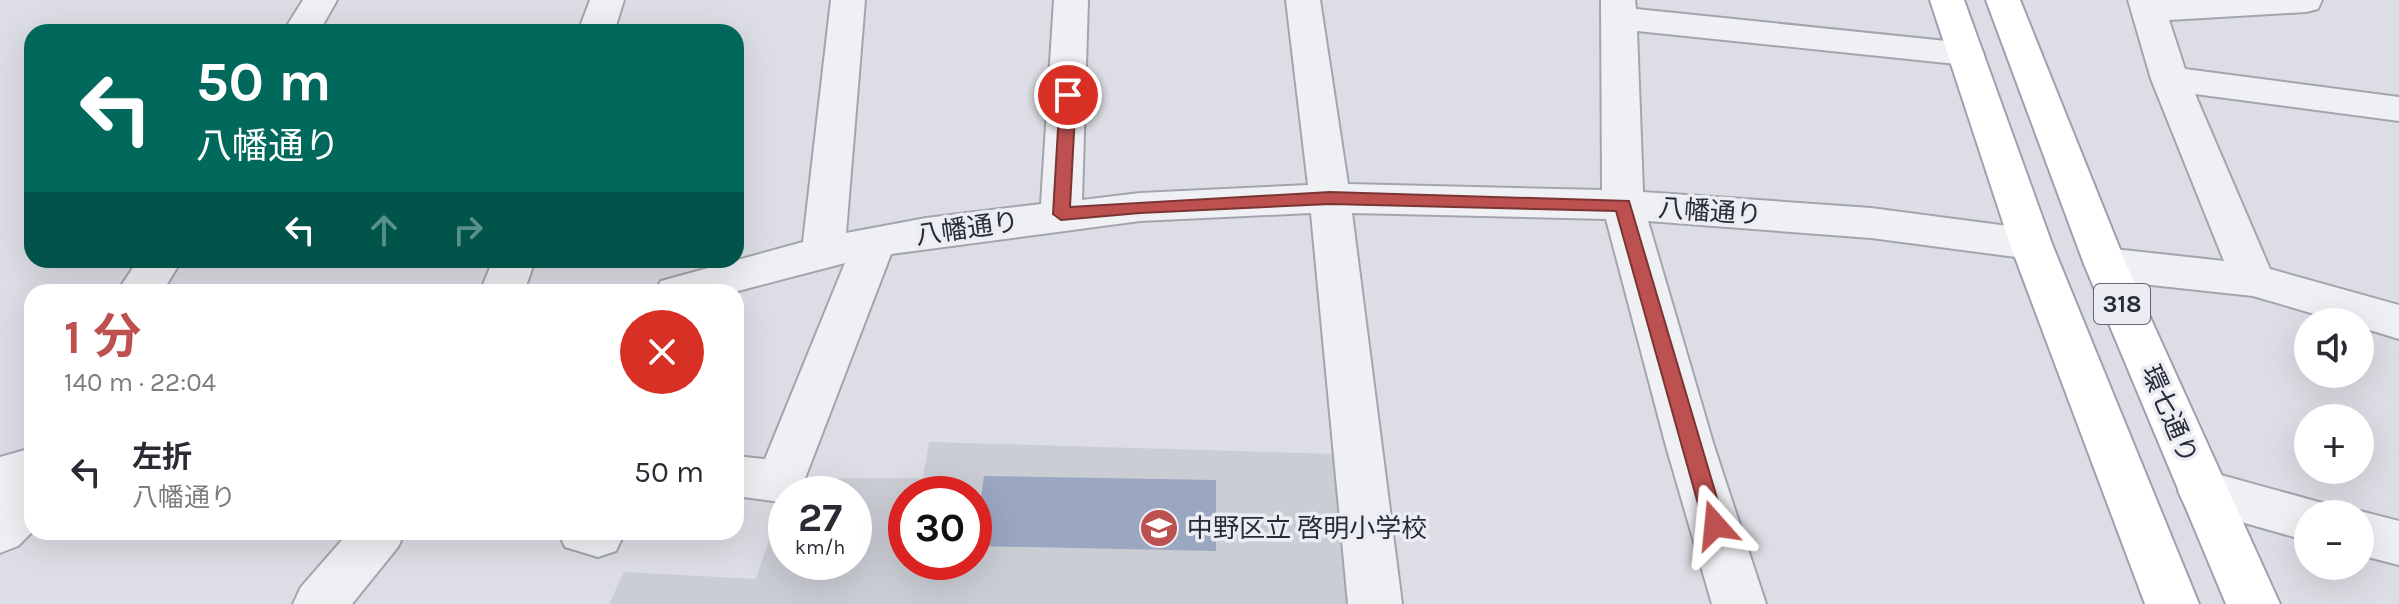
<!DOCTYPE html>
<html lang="ja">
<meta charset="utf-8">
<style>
body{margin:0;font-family:Karla,"Noto Sans JP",sans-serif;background:#f7f7f7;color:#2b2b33;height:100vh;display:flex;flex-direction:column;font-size:30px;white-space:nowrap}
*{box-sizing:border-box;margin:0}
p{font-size:26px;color:#7c7c81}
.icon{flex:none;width:44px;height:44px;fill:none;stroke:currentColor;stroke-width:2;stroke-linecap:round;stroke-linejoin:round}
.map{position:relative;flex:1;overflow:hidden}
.panel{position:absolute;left:24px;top:284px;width:720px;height:256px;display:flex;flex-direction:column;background:#fff;border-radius:24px;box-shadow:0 8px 32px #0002}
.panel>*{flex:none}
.banner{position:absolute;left:24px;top:24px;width:720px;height:244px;border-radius:24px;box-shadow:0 8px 32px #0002;background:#00695c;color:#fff;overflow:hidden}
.controls{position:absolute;left:2294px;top:308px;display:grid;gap:16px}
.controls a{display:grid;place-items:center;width:80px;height:80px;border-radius:50%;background:#fff;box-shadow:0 8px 32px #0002;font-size:40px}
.speed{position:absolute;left:768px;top:476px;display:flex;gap:16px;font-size:40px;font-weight:700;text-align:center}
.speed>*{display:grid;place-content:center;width:104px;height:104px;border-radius:50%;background:#fff;box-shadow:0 8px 32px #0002;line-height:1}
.speed small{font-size:20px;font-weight:400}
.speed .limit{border:12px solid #d22;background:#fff;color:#111}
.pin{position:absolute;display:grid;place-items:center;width:68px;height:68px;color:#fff;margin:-34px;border:4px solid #fff;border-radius:50%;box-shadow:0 2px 8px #0007}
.me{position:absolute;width:88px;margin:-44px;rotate:342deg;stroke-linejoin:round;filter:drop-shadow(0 0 6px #0008)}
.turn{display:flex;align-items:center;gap:28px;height:168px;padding:0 40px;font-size:36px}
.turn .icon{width:104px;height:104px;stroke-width:2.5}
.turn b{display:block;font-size:56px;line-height:68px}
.lanes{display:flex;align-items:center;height:76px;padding:0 40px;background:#0003;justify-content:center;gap:40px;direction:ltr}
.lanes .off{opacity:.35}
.round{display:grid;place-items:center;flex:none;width:84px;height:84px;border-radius:42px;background:#f7f7f7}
.summary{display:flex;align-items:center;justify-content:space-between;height:136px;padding:0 40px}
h1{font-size:48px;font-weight:700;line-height:60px;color:#bc514f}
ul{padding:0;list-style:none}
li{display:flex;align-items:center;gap:24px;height:104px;padding:0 40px}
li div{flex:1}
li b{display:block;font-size:30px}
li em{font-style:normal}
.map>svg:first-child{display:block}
</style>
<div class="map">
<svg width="2399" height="604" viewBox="0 0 2399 604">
<rect width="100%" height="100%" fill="#dddee5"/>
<path fill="#cbcdd5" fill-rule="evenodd" d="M929,442L1337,454L1351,604H609L624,572L756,579L789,479L923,478ZM786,494H854V562H786ZM906,494H974V562H906Z"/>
<path fill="#9ba7c1" d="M984,476L1216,480V551L974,546Z"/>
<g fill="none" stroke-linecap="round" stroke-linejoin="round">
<defs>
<g id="minor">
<path d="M303,0H337L319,32H283Z"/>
<path d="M590,0H624L614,32H578Z"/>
<path d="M831,0H865L846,233L926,218L1041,204L1054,0H1088L1082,200L1140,193L1308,185L1286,0H1320L1348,184L1602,190L1601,0H1635L1636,9L1966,43L1979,46L1984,54L1979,62L1966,65L1637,31L1643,192L1871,208L2031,229L2046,233L2052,244L2046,255L2031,259L1871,238L1648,221L1714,446L1766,604H1712L1666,446L1606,219L1352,213L1402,604H1348L1311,213L1140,221L891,254L799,494H786V500L781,502L736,496V456L765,459L845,263L734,292H654L661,281L803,242Z"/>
<path d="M2128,0H2322L2318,9L2306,12L2169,20L2185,69L2399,97V121L2195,94L2270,269L2399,305V339L2360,327V322H2342L2253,296L2105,280L2090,275L2084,264L2090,253L2105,248L2224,261L2151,79Z"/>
<path d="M138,260H182L162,292H117Z"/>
<path d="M493,260H535L524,292H480Z"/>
<path d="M32,448V532L18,546L0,553V457Z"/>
<path d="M2203,470L2326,504L2331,514H2308V541L2185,506L2178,491L2185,476Z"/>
<path d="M2360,511L2399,521V565L2360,555V514H2352Z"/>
<path d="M349,532H405L398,547L352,604H293L301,587Z"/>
<path d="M558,532H625L616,551L598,557L565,547Z"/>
</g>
<g id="major">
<path d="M1930,0H1964L2052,244L2199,604H2145L2010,244Z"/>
<path d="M1986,0H2020L2126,264L2280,604H2226L2084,264Z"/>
</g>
</defs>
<use href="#minor" stroke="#a3a5ae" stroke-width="4"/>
<use href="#major" stroke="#9da1af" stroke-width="4"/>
<use href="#minor" fill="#eff0f4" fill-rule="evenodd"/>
<use href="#major" fill="#fff" fill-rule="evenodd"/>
</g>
<path fill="#bc514f" stroke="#7a3533" stroke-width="2" d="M1068,90L1076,95L1070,207L1330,192L1629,201L1725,525L1722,532L1715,534L1707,532L1704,525L1616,211L1330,204L1140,213L1061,220L1053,214L1060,95Z"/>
<defs>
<symbol id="school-disc" viewBox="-11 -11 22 22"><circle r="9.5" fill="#bc514f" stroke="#ecedf3"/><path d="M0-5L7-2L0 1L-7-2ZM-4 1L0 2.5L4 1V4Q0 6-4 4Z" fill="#fff"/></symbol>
</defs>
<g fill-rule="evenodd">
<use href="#school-disc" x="1137" y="506" width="44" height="44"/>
</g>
<g text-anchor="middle" stroke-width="7" stroke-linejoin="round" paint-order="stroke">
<rect fill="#ecedf3" stroke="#636571" stroke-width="2" x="2094" y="284" width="56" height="40" rx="6"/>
<g font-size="24" font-weight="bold" fill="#282b39">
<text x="2122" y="312">318</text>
</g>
<g font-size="26" fill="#282b39" stroke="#ecedf3">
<text transform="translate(1710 211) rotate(4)" y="9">八幡通り</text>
<text transform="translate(967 228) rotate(-8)" y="9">八幡通り</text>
<text transform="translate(2170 414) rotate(67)" y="9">環七通り</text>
</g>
<g font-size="26" fill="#282b39" stroke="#ecedf3" text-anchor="start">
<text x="1187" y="537">中野区立 啓明小学校</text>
</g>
</g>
</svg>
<div class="controls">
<a><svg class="icon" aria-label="sound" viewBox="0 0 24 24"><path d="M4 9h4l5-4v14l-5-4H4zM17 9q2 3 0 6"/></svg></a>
<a>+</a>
<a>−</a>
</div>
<div class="speed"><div>27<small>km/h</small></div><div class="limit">30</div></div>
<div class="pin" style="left:1068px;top:95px;background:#d93025"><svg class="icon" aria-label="arrive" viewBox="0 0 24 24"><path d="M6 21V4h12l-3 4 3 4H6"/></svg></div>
<svg class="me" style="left:1715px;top:525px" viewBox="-20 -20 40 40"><path d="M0-17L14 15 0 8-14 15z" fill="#bc514f" stroke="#fff" stroke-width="4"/></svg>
<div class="banner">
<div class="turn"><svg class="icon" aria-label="left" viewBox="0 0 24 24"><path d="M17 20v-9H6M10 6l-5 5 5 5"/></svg><div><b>50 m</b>八幡通り</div></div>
<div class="lanes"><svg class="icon" aria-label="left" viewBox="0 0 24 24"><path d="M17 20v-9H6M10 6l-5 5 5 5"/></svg><svg class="icon off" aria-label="ahead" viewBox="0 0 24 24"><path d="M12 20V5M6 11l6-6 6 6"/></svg><svg class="icon off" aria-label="right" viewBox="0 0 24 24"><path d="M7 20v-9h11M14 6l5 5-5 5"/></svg></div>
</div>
<section class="panel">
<div class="summary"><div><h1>1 分</h1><p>140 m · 22:04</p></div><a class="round" style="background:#d93025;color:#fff"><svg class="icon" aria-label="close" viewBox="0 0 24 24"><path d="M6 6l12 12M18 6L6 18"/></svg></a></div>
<ul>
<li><svg class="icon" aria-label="left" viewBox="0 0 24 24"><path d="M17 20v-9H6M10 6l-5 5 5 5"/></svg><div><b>左折</b><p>八幡通り</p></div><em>50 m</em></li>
</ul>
</section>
</div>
